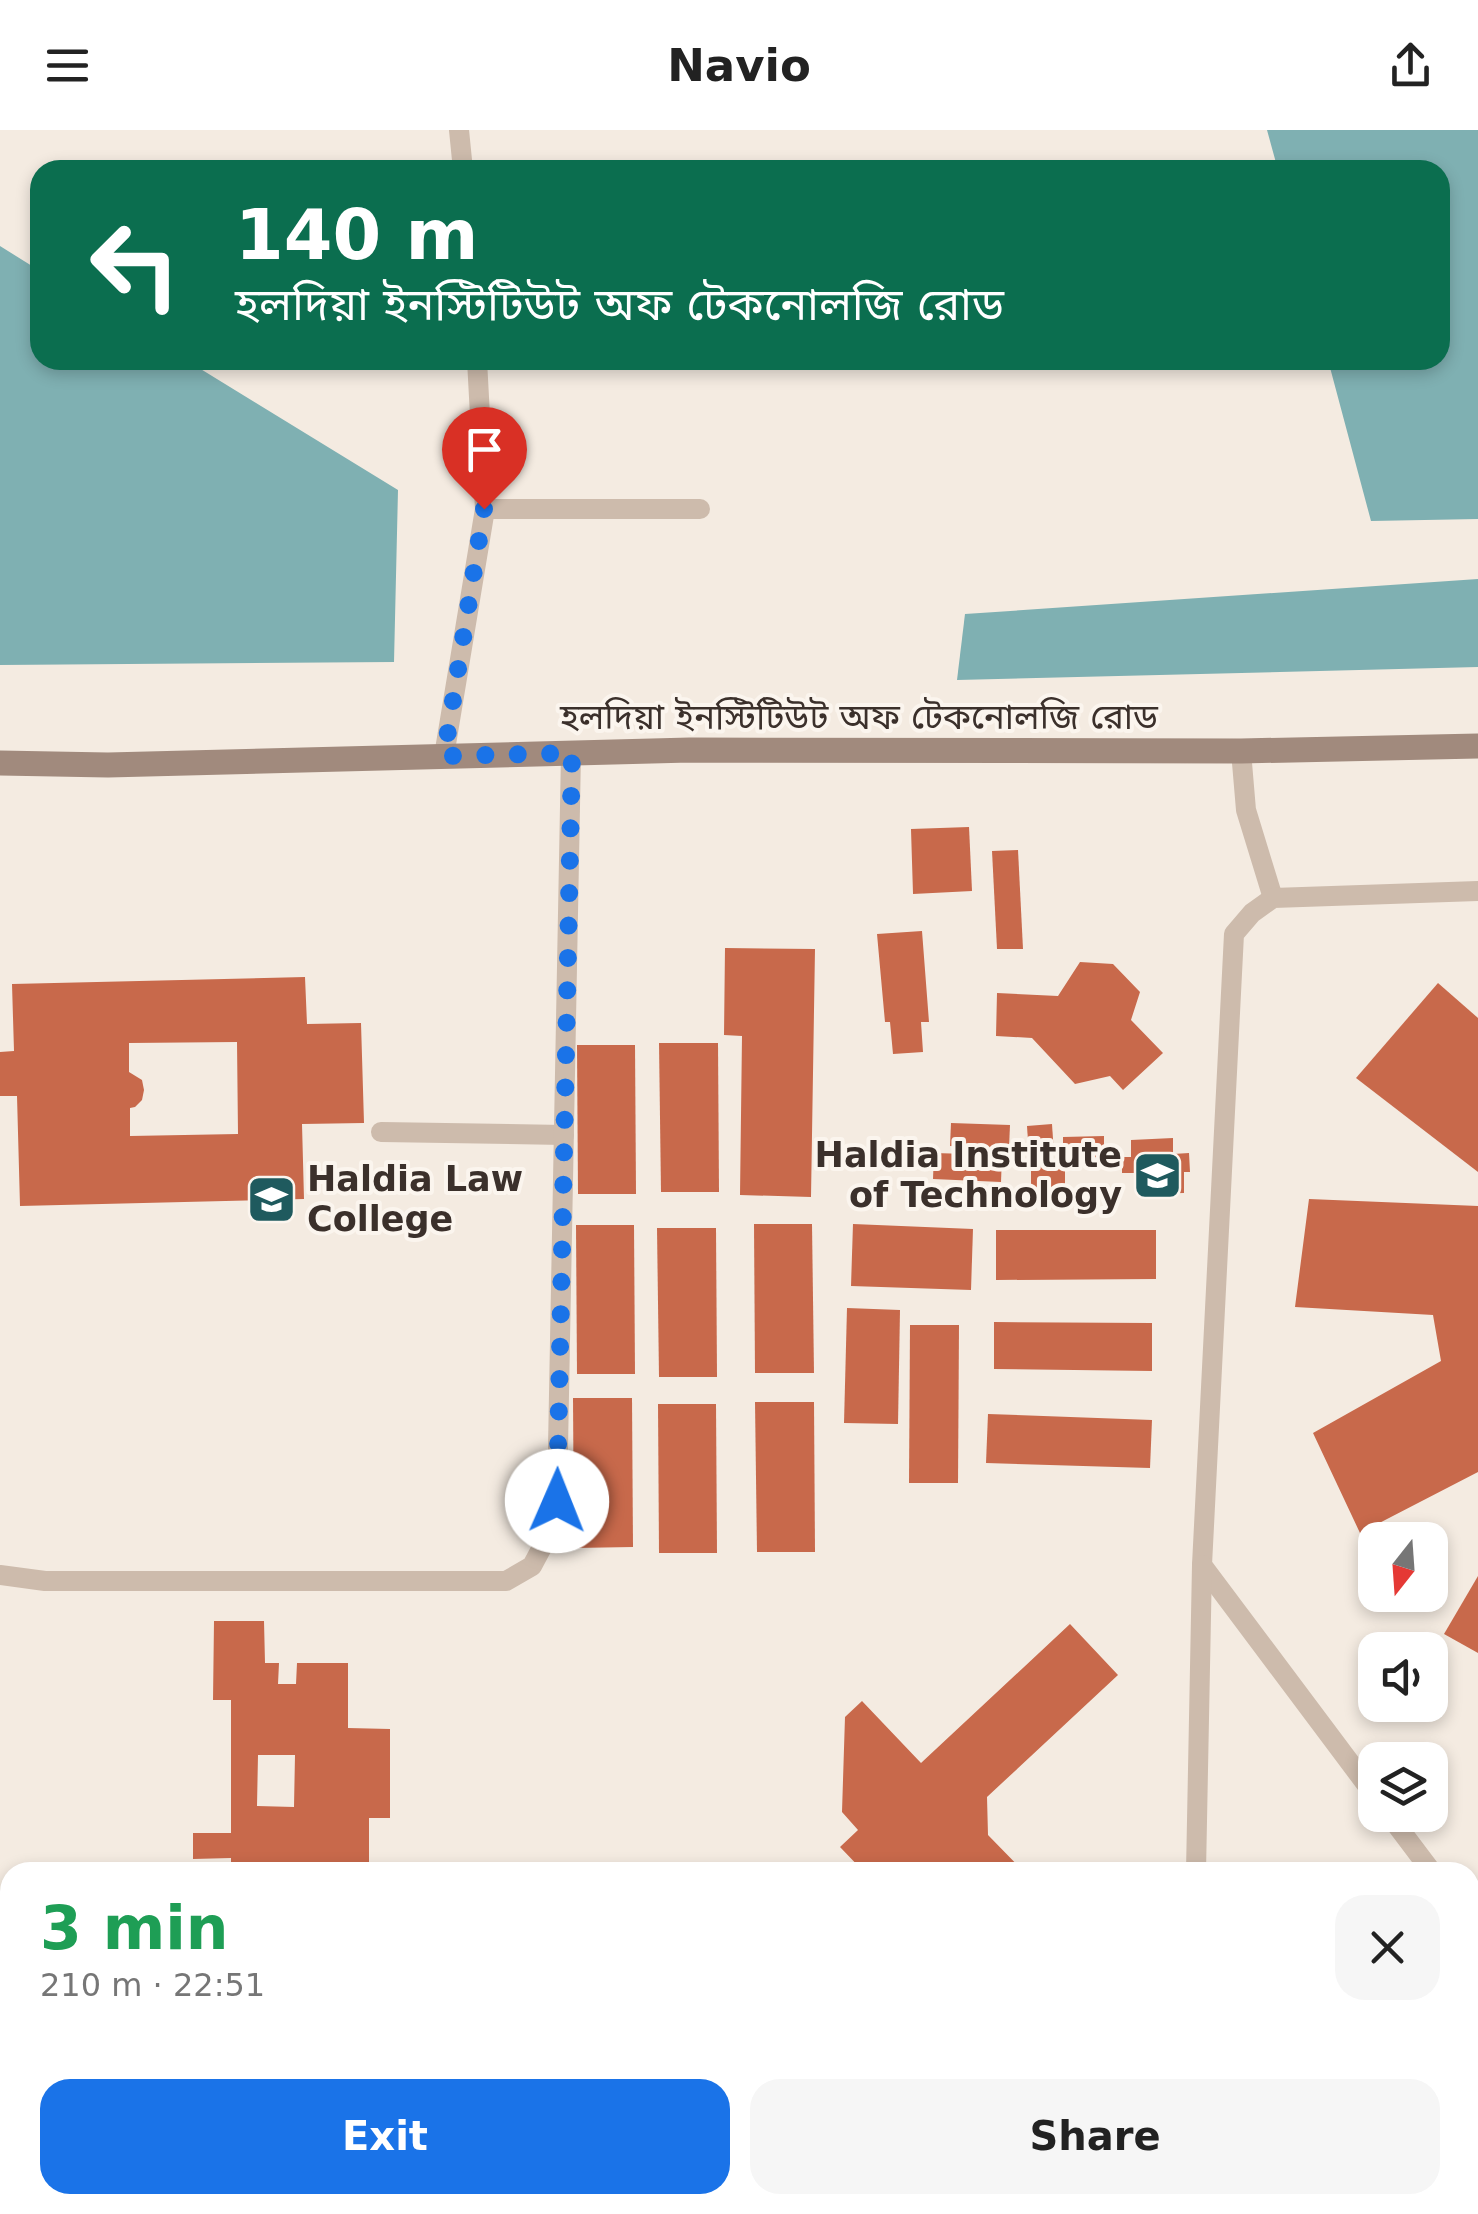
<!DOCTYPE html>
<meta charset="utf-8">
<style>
body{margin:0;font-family:"DejaVu Sans","Noto Sans Bengali",sans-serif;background:#f6f6f6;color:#222;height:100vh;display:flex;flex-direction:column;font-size:38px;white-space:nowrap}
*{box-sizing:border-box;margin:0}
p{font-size:32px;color:#767676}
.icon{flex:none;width:55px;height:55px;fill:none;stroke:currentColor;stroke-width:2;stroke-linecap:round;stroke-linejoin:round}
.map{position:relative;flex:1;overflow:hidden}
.details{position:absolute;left:0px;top:1732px;width:1480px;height:352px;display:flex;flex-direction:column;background:#fff;border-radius:30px 30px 0 0;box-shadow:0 5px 15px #0003}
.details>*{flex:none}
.top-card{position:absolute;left:30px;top:30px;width:1420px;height:210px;border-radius:30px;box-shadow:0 5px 15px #0003;background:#0b6e4f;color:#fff;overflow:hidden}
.needle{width:65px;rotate:197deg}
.tools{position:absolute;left:1358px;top:1392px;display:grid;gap:20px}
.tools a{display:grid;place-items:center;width:90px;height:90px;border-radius:20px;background:#fff;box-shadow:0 5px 15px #0003;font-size:50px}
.pin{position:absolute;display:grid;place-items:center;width:85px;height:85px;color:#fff;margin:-102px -42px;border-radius:50% 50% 50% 0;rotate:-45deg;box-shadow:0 0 10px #0007}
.pin .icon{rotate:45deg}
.me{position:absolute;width:110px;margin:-55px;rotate:1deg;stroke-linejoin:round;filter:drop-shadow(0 0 8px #0008)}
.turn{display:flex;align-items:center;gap:35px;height:210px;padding:0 40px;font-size:45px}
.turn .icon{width:130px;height:130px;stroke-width:2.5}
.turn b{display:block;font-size:70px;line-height:85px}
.round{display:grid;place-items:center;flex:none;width:105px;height:105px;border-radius:30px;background:#f6f6f6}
.summary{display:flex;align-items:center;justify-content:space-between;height:170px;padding:0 40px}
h1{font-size:60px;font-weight:600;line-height:75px;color:#1e9e55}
.button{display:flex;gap:20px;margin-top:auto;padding:20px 40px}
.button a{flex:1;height:115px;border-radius:30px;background:#1a73e8;color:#fff;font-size:40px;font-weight:600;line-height:115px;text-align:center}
.button a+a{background:#f6f6f6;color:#222}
header{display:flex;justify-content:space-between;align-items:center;height:130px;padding:0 40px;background:#fff;font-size:45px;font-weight:600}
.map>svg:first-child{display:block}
</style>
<header><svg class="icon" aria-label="menu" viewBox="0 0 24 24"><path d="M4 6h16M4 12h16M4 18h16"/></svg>Navio<svg class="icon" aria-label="share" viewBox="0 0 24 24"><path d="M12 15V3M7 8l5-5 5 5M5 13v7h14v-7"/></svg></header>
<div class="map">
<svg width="1478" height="2084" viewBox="0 0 1478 2084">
<rect width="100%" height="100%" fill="#f4ebe1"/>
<g fill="#7fb0b2">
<path d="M1267,0H1478V389L1371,391L1328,230H1440V40H1278Z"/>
<path d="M0,116L40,141V230H186L398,360L394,532L0,535Z"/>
<path d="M1478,449V537L957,550L965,484Z"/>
</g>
<g fill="#c8694b" fill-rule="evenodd">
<path d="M969,697L972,761L913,764L911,699Z"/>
<path d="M1018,720L1023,819H997L992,721Z"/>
<path d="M922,801L929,892H921L923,922L893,924L890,892H885L877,804Z"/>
<path d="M725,818L815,819L811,1067L740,1065L742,906L724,905Z"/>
<path d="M1080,832L1113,834L1140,862L1131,890L1163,923L1123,960L1110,946L1075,954L1032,908L996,906L997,863L1058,866Z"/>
<path d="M305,847L307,894L361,893L364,993L302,994L304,1069L20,1076L17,966H0V922L14,921L12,854ZM237,912L238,1004L130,1006V978L135,977L142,970L144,960L142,950L129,942V913Z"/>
<path d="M1438,853L1478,888V1042L1356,948Z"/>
<path d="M659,913H718L719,1062H661Z"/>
<path d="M577,915H635L636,1064H578Z"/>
<path d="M951,993L1010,995L1009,1018L950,1016Z"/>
<path d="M1052,994L1054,1024L1029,1026L1027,996Z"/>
<path d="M1104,1006V1027L1063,1028V1007Z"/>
<path d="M1173,1008V1024L1189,1023L1190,1042H1184V1063L1143,1064V1043H1122V1027H1131V1010Z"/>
<path d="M934,1023L1002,1025L1001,1052L933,1049Z"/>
<rect x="1031" y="1031" width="34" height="33"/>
<path d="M1309,1069L1478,1076V1342L1360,1403L1313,1303L1441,1231L1433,1185L1295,1177Z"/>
<path d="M754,1094H812L814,1243H755Z"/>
<path d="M853,1094L973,1099L971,1160L851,1156Z"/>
<path d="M576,1095H634L635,1244H577Z"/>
<path d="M657,1098H716L717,1247H659Z"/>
<path d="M996,1100H1156V1149L996,1150Z"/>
<path d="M847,1178L900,1180L898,1294L844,1293Z"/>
<path d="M994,1192L1152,1193V1241L994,1239Z"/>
<path d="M910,1195H959L958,1353H909Z"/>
<path d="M573,1268H632L633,1417L574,1418Z"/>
<path d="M755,1272H814L815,1422H757Z"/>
<path d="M658,1274H716L717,1423H659Z"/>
<path d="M988,1284L1152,1290L1150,1338L986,1333Z"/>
<path d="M1478,1446V1523L1444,1504Z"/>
<path d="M214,1491H264L265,1533H279L278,1554H296L297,1533H348V1598L390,1599V1688H369V1733L300,1732V1742H231V1728L193,1729V1703H231V1570H213ZM258,1625H295L294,1677L257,1676Z"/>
<path d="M1070,1494L1118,1545L987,1667L988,1705L1024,1742H916L911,1737L906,1742H864L840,1717L858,1700L842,1682L845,1587L862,1571L921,1633Z"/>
<path d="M1470,1979L1478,1991V2084H1401L1414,2075H1470Z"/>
<rect x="836" y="2075" width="62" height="9"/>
</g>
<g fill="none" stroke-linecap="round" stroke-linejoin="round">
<g stroke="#cdbbac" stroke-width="20">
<path d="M459,0L463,40"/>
<path d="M485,379H700"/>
<path d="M1241,621L1246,680L1273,768"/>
<path d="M444,626L485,379L477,230"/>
<path d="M381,1002L564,1005"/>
<path d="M0,1445L45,1451H506L532,1436L548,1406L557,1371L571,623"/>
<path d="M1375,1666L1202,1435L1234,804L1252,783L1273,768L1478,761"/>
<path d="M1389,1685L1432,1742"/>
<path d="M1196,1742L1202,1435"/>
<path d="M1470,1793L1478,1803"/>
<path d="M913,2084V2075"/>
<path d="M1189,2084V2075"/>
</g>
<path stroke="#a18a7d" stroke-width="25" d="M0,633L108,635L690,620L1241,621L1478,616"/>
</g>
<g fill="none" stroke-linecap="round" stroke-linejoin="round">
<path stroke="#1a73e8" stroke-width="18" stroke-dasharray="0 32.4" d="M484,379L444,626L572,623L557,1371"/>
</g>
<defs>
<symbol id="university-square" viewBox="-11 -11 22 22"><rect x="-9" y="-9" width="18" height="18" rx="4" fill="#1f5a5e" stroke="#fbf5ee"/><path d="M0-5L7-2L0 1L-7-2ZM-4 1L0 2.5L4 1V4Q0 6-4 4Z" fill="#fff"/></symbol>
</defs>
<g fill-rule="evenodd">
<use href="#university-square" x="1130" y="1018" width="55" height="55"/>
<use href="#university-square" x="244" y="1042" width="55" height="55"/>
</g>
<g text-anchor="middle" stroke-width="8" stroke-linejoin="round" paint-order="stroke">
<g font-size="35" fill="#3b302b" stroke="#fbf5ee">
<text x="859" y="599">হলদিয়া ইনস্টিটিউট অফ টেকনোলজি রোড</text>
</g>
<g font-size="35" font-weight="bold" fill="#3b302b" stroke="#fbf5ee" text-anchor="end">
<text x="1122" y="1037">Haldia Institute<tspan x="1122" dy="40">of Technology</tspan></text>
<text x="307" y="1061" text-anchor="start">Haldia Law<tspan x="307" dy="40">College</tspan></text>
</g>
</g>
</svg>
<div class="tools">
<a><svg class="needle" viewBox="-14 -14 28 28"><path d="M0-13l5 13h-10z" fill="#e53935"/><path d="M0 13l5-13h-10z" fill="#767676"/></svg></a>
<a><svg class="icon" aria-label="sound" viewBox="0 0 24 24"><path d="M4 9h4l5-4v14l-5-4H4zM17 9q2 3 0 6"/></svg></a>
<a><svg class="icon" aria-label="layers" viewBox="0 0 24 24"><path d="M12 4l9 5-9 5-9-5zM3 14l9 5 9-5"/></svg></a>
</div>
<div class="pin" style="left:484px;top:379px;background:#d93025"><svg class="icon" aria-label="arrive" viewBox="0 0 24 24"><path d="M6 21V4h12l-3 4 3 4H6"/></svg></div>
<svg class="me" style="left:557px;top:1371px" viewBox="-20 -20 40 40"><circle r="19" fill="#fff"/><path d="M0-13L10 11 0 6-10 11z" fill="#1a73e8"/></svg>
<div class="top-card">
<div class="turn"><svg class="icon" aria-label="left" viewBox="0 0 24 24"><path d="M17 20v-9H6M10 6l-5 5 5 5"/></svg><div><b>140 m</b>হলদিয়া ইনস্টিটিউট অফ টেকনোলজি রোড</div></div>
</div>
<section class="details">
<div class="summary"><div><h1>3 min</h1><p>210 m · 22:51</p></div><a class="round"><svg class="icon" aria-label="close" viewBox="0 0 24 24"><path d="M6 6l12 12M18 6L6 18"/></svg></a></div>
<div class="button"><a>Exit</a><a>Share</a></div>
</section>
</div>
